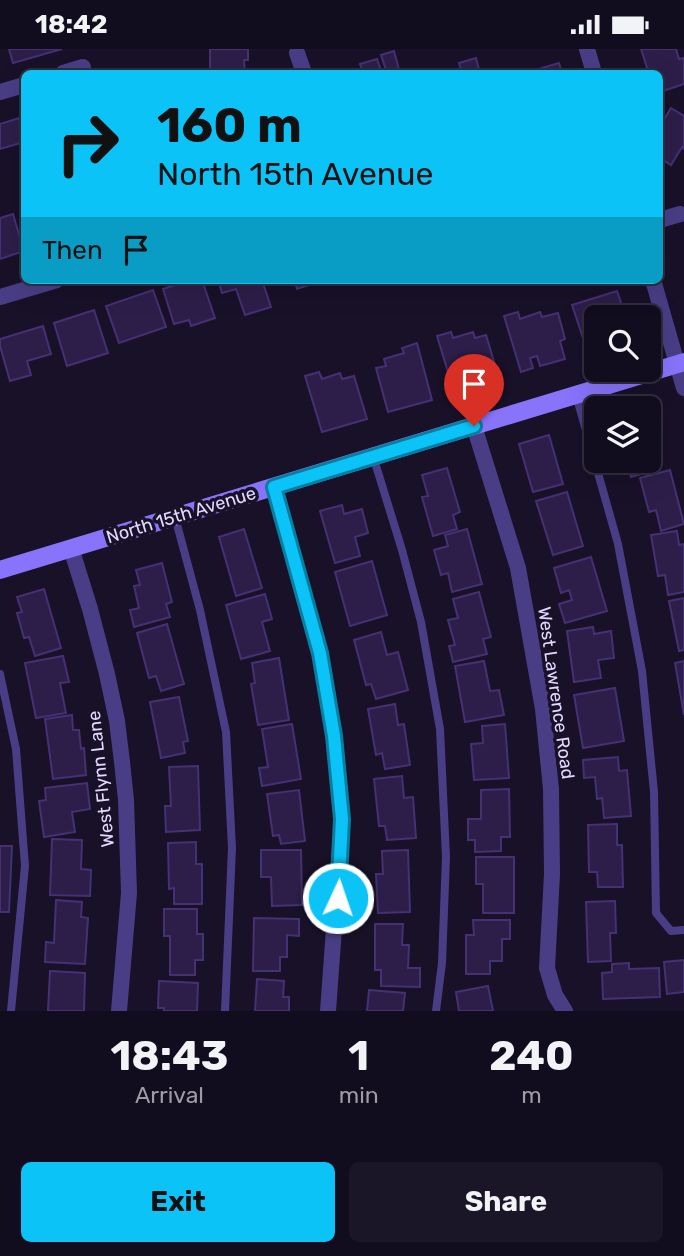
<!DOCTYPE html>
<style>
body{margin:0;font-family:Rubik,sans-serif;background:#1b1627;color:#f1f3f6;height:100vh;display:flex;flex-direction:column;font-size:26px;white-space:nowrap}
*{box-sizing:border-box;margin:0}
p{font-size:23px;color:#9c9ca4}
.icon{flex:none;width:38px;height:38px;fill:none;stroke:currentColor;stroke-width:2;stroke-linecap:round;stroke-linejoin:round}
.map{position:relative;height:962px;overflow:hidden}
.details{display:flex;flex-direction:column;background:#120d1e;flex:1}
.details>*{flex:none}
.hud{position:absolute;left:21px;top:21px;width:642px;height:214px;border-radius:10px;box-shadow:0 7px 28px #0002,0 0 0 2px #312d3c;background:#0cc3f7;color:#111;overflow:hidden}
.tools{position:absolute;left:584px;top:256px;display:grid;gap:14px}
.tools a{display:grid;place-items:center;width:77px;height:77px;border-radius:10px;background:#120d1e;box-shadow:0 7px 28px #0002,0 0 0 2px #312d3c;font-size:35px}
.pin{position:absolute;display:grid;place-items:center;width:60px;height:60px;color:#fff;margin:-72px -30px;border-radius:50% 50% 50% 0;rotate:-45deg;box-shadow:0 0 7px #0007}
.pin .icon{rotate:45deg}
.me{position:absolute;width:77px;margin:-38px;rotate:3deg;stroke-linejoin:round;filter:drop-shadow(0 0 5px #0008)}
.turn{display:flex;align-items:center;gap:24px;height:147px;padding:0 21px;font-size:32px}
.turn .icon{width:91px;height:91px;stroke-width:2.5}
.turn b{display:block;font-size:49px;line-height:60px}
.then{display:flex;align-items:center;height:66px;padding:0 21px;background:#0003;gap:14px;font-size:26px}
.eta{display:flex;justify-content:space-evenly;align-items:center;height:119px;text-align:center}
.eta b{font-size:42px;font-weight:700;line-height:49px}
.primary-button{display:flex;gap:14px;margin-top:auto;padding:14px 21px}
.primary-button a{flex:1;height:80px;border-radius:10px;background:#0cc3f7;color:#111;font-size:28px;font-weight:700;line-height:80px;text-align:center}
.primary-button a+a{background:#1b1627;color:#f1f3f6}
.status{display:flex;justify-content:space-between;align-items:center;height:49px;padding:0 35px;background:#120d1e;direction:ltr}
.status svg{height:19px;fill:currentColor}
.map>svg:first-child{display:block}
</style>
<div class="status"><b>18:42</b><svg viewBox="0 0 49 12"><path d="M0 12V9h3v3zM5 12V6h3v6zM10 12V3h3v9zM15 12V0h3v12zM26 1h20v11H26zM47 4h2v5h-2z"/></svg></div>
<div class="map">
<svg width="684" height="962" viewBox="0 0 684 962">
<rect width="100%" height="100%" fill="#181128"/>
<g fill="#2c1e49" stroke="#463074" stroke-width="2">
<path d="M9,0H62L13,14Z"/>
<path d="M210,0H248V11H244L245,24H210Z"/>
<path d="M641,0H676L679,10L684,9V35L660,43V24H647L648,22Z"/>
<path d="M394,2L400,24H387L381,6Z"/>
<path d="M476,9L480,24H462L459,14Z"/>
<path d="M377,10L382,24H363L360,15Z"/>
<path d="M559,14L562,24H525Z"/>
<path d="M671,59L684,67V100L682,98L671,116L660,109V77Z"/>
<path d="M19,69L24,93L0,100V75Z"/>
<path d="M13,165L24,202L0,210V169Z"/>
<path d="M191,231H202L215,269L191,277L189,271L174,275L163,240Z"/>
<path d="M218,231H262L271,258L245,266L236,240L222,244Z"/>
<path d="M295,231H324L297,240Z"/>
<path d="M153,241L166,278L119,294L106,257Z"/>
<path d="M617,242L626,268H597V301L588,304L572,256Z"/>
<path d="M94,261L108,304L67,317L54,274Z"/>
<path d="M518,263L520,270L540,263L542,268L558,264L565,290L560,292L565,310L540,317L537,307L530,309L533,319L521,323L504,267Z"/>
<path d="M43,277L51,305L27,312L31,326L10,332L0,297V290Z"/>
<path d="M451,283L453,289L473,283L475,289L486,286L499,329L454,343L437,287Z"/>
<path d="M417,294L432,351L388,363L376,319L386,317L384,310L404,304L402,299Z"/>
<path d="M319,323L322,330L340,324L342,330L354,327L367,370L322,383L305,327Z"/>
<path d="M649,369L659,402L650,404L655,421L631,428L626,411H649Z"/>
<path d="M549,386L563,435L533,443L519,395Z"/>
<path d="M447,419L460,463L453,466L457,480L433,487L422,448L428,447L422,426Z"/>
<path d="M670,421L684,475L661,482L656,461L649,463L640,429Z"/>
<path d="M567,443L583,497L553,506L536,452Z"/>
<path d="M342,456L344,465L362,460L368,484L355,488L360,507L335,514L320,462Z"/>
<path d="M244,480L262,539L236,547L219,488Z"/>
<path d="M467,480L482,535L452,543L448,524L441,526L434,501L448,497L445,486Z"/>
<path d="M677,482L679,496L684,495V543L668,546L665,526L658,527L651,486Z"/>
<path d="M591,508L607,562L565,574L559,555L572,551L569,541L561,544L554,519Z"/>
<path d="M372,512L387,566L350,577L335,523Z"/>
<path d="M162,514L172,553L166,555L170,568L134,578L130,561L139,559L134,537L140,536L136,521Z"/>
<path d="M44,540L61,599L35,607L29,588L24,589L17,564L22,563L17,548Z"/>
<path d="M479,543L491,588L483,590L487,605L453,613L449,597L455,596L448,571L458,569L453,550Z"/>
<path d="M265,545L272,570L262,573L270,602L241,610L226,556Z"/>
<path d="M684,549V601L679,602L669,552Z"/>
<path d="M167,575L184,635L161,642L156,627L149,629L137,584Z"/>
<path d="M593,578L594,585L611,582L614,609L598,611L601,629L574,633L567,582Z"/>
<path d="M381,583L387,606L398,603L408,641L376,650L371,635L366,636L354,591Z"/>
<path d="M63,607L69,633L60,634L66,664L36,669L25,614Z"/>
<path d="M279,609L289,671L258,676L251,635L255,634L252,614Z"/>
<path d="M484,612L490,642L499,641L504,666L465,673L455,617Z"/>
<path d="M684,612V666L675,614Z"/>
<path d="M615,639L624,692L583,699L574,646Z"/>
<path d="M179,648L188,692L183,693L185,704L161,709L150,653Z"/>
<path d="M395,655L398,676L404,675L410,716L385,720L382,704L376,706L368,660Z"/>
<path d="M72,666L73,681H79L81,700L84,699L86,726L53,730L45,670Z"/>
<path d="M292,675L301,730L262,737L259,719L268,718L262,680Z"/>
<path d="M505,675L509,729L474,731L471,695L483,694L482,677Z"/>
<path d="M618,708L619,722L627,721L631,767L604,769L602,749L597,750L595,728L584,729L583,711Z"/>
<path d="M198,717L200,781L166,783L165,757H171L169,718Z"/>
<path d="M402,727L404,749L413,748L416,789L387,791L385,777H379L374,730Z"/>
<path d="M87,734L90,760L72,763L75,783L44,788L39,752L46,751L45,739Z"/>
<path d="M509,740L510,788H501V802L475,803V791H468V770H481V741Z"/>
<path d="M299,741L305,792L281,795L279,786L273,787L267,745Z"/>
<path d="M617,775V796H622L623,838H598L597,823H589L588,776Z"/>
<path d="M52,790L82,791L81,820L91,821L90,847L50,846Z"/>
<path d="M196,793V815H202V855H174V839L169,840L168,794Z"/>
<path d="M0,797H12L9,863H0Z"/>
<path d="M261,801H301L302,856L272,857L271,828H261Z"/>
<path d="M408,801L410,863L378,864L376,825H383L382,802Z"/>
<path d="M476,808H514V864H483V835H476Z"/>
<path d="M56,851L82,853L81,868L88,869L85,915L45,913L46,893L54,894Z"/>
<path d="M615,852L616,884H610L611,912L588,913L586,853Z"/>
<path d="M164,860H197V885H203V911H195V926H170V887H164Z"/>
<path d="M254,869L299,870V887L287,886V908H280V922H253Z"/>
<path d="M473,871H510V890H502V912H490V925H466V886H474Z"/>
<path d="M375,875H403L402,896H409L408,919H420V938L381,937V921H375Z"/>
<path d="M684,911V943L667,945L664,913Z"/>
<path d="M629,914V920L659,919L660,948L603,950L602,924L612,923V915Z"/>
<path d="M50,922L85,924L84,962H48Z"/>
<path d="M257,930L284,932L283,948H289V962H255Z"/>
<path d="M159,932L198,934L197,962H164V959H158Z"/>
<path d="M488,937L493,962H459L456,943Z"/>
<path d="M369,941L405,944L403,962H367Z"/>
</g>
<g fill="none" stroke-linecap="round" stroke-linejoin="round">
<g stroke="#493e86" stroke-width="8">
<path d="M576,346L618,495L642,622L654,743L656,864L671,882L684,881"/>
<path d="M373,407L402,501L421,573L440,680L446,808L442,914L436,962"/>
<path d="M175,468L200,561L226,683L232,799L225,962"/>
<path d="M0,625L16,700L25,817L11,962"/>
</g>
<g stroke="#493e86" stroke-width="16">
<path d="M587,0L594,24"/>
<path d="M297,4L304,24"/>
<path d="M63,24L83,18"/>
<path d="M0,43L24,36"/>
<path d="M660,171L680,165"/>
<path d="M653,231L684,339"/>
<path d="M0,248L57,231"/>
<path d="M474,377L518,519L543,660L551,740L552,825L547,919L555,946L565,962"/>
<path d="M274,438L320,604L334,686L342,770L328,962"/>
<path d="M71,499L90,560L107,625L117,672L122,713L126,751L129,844L119,962"/>
</g>
<path stroke="#8874fb" stroke-width="18" d="M0,521L684,313"/>
</g>
<g fill="none" stroke-linecap="round" stroke-linejoin="round">
<defs>
<path id="route" d="M338,849L342,770L334,687L320,604L274,438L474,377"/>
</defs>
<use href="#route" stroke="#087fa1" stroke-width="18"/>
<use href="#route" stroke="#0cc3f7" stroke-width="12"/>
</g>
<g text-anchor="middle" stroke-width="7" stroke-linejoin="round" paint-order="stroke">
<g font-size="18" fill="#e2dafe" stroke="#181128">
<text transform="translate(181 466) rotate(-17)" y="6">North 15th Avenue</text>
<text transform="translate(556 644) rotate(82)" y="6">West Lawrence Road</text>
<text transform="translate(101 730) rotate(-96)" y="6">West Flynn Lane</text>
</g>
</g>
</svg>
<div class="tools">
<a><svg class="icon" aria-label="search" viewBox="0 0 24 24"><circle cx="10" cy="10" r="6"/><path d="M15 15l6 6"/></svg></a>
<a><svg class="icon" aria-label="layers" viewBox="0 0 24 24"><path d="M12 4l9 5-9 5-9-5zM3 14l9 5 9-5"/></svg></a>
</div>
<div class="pin" style="left:474px;top:377px;background:#d93025"><svg class="icon" aria-label="arrive" viewBox="0 0 24 24"><path d="M6 21V4h12l-3 4 3 4H6"/></svg></div>
<svg class="me" style="left:338px;top:849px" viewBox="-20 -20 40 40"><circle r="17" fill="#0cc3f7" stroke="#fff" stroke-width="3"/><path d="M0-11L8 9 0 5-8 9z" fill="#fff"/></svg>
<div class="hud">
<div class="turn"><svg class="icon" aria-label="right" viewBox="0 0 24 24"><path d="M7 20v-9h11M14 6l5 5-5 5"/></svg><div><b>160 m</b>North 15th Avenue</div></div>
<div class="then">Then<svg class="icon" aria-label="arrive" viewBox="0 0 24 24"><path d="M6 21V4h12l-3 4 3 4H6"/></svg></div>
</div>
</div>
<section class="details">
<div class="eta">
<div><b>18:43</b><p>Arrival</p></div>
<div><b>1</b><p>min</p></div>
<div><b>240</b><p>m</p></div>
</div>
<div class="primary-button"><a>Exit</a><a>Share</a></div>
</section>
